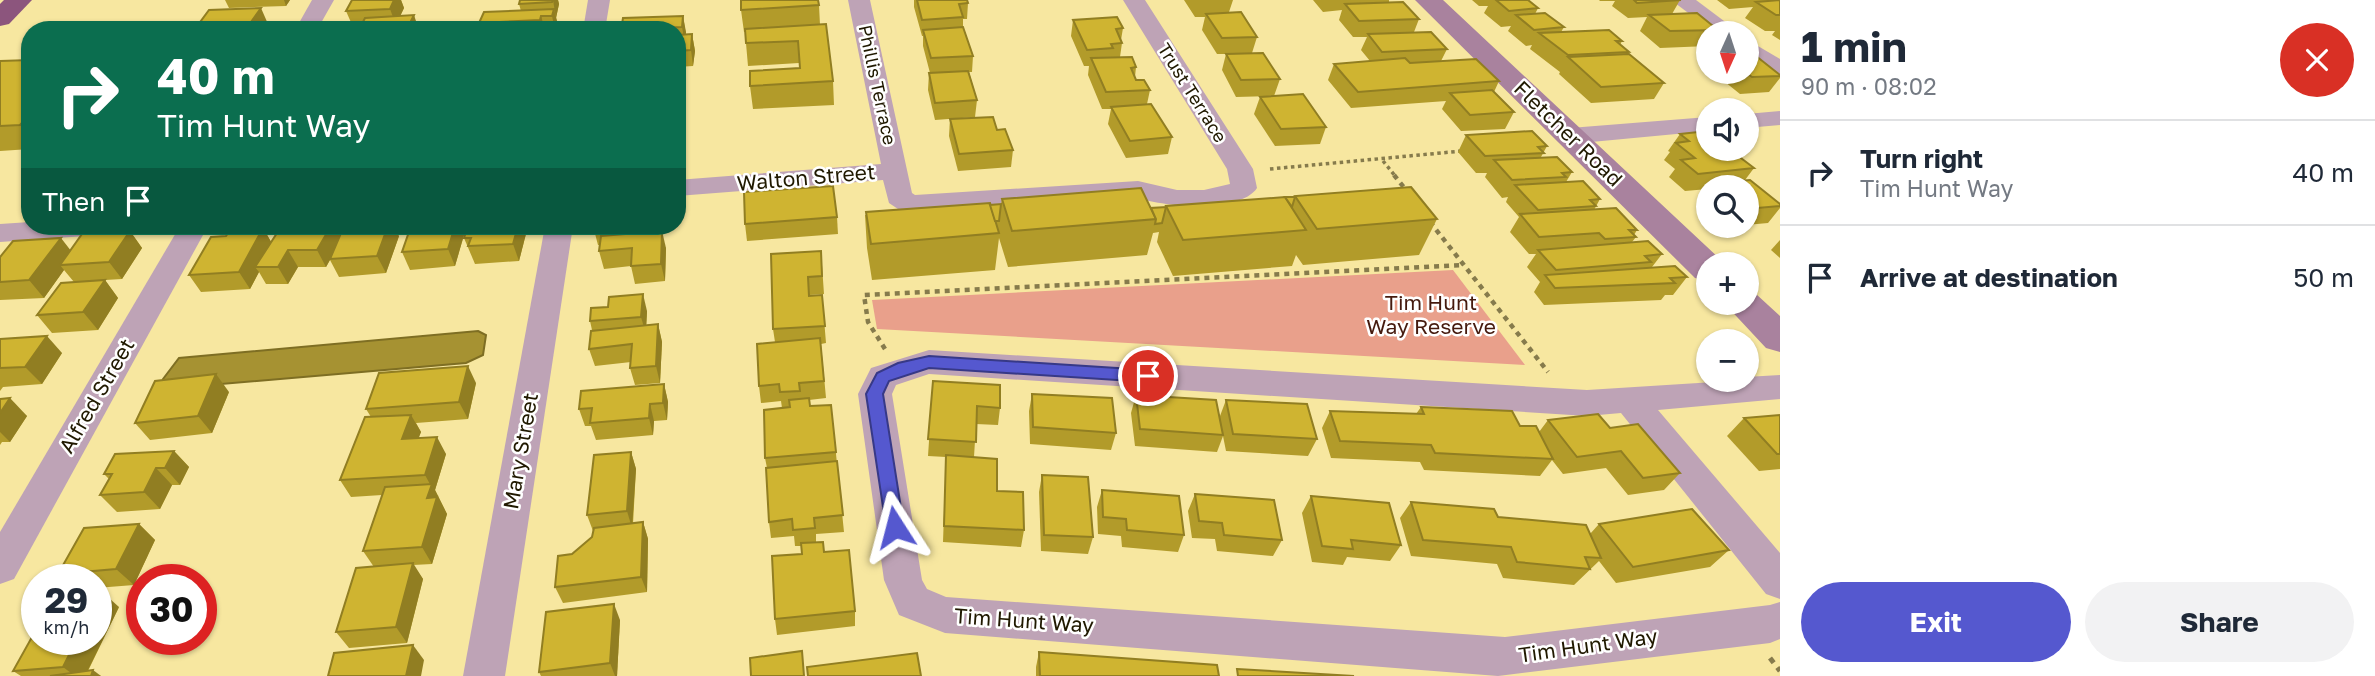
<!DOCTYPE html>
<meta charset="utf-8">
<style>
body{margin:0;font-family:"Golos Text",sans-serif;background:#f2f2f3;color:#1f2937;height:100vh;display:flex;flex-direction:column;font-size:26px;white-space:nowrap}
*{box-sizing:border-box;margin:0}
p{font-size:23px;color:#747a83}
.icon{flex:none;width:38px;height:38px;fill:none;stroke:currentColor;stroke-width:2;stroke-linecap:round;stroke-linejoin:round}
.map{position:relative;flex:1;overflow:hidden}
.drawer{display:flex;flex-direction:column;background:#fff;width:595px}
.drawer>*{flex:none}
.guide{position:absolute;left:21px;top:21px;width:665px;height:214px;border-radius:28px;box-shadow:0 2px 5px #0004;background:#0b6e4f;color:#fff;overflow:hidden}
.needle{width:46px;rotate:183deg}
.tools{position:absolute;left:1696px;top:21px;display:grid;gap:14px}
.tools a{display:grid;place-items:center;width:63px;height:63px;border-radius:50%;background:#fff;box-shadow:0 2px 5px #0004;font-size:35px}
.speed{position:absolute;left:21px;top:564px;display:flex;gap:14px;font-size:35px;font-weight:700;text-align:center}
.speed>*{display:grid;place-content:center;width:91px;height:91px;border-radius:50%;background:#fff;box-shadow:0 2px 5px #0004;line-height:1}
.speed small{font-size:18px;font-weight:400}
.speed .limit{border:10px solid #d22;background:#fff;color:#111}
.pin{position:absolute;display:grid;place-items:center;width:60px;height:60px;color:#fff;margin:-30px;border:4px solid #fff;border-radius:50%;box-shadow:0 2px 7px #0007}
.me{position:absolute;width:77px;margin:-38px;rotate:351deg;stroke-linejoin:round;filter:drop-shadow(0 0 5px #0008)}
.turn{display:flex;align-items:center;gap:24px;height:147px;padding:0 21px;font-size:32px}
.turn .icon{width:91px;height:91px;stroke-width:2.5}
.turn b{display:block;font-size:49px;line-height:60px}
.then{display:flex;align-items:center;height:66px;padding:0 21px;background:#0003;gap:14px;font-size:26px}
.round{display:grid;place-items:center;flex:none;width:74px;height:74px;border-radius:37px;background:#f2f2f3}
.overview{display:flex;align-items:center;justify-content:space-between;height:119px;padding:0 21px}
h1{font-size:42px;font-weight:700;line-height:52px}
.primary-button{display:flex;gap:14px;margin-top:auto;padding:14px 21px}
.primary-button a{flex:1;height:80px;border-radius:42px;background:#5558cf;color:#fff;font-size:28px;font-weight:700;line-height:80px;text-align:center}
.primary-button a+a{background:#f2f2f3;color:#1f2937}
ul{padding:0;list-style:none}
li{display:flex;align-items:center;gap:21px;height:105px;padding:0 21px;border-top:2px solid #e0e1e3}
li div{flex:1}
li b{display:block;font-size:26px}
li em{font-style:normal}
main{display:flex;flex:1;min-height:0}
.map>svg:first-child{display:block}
</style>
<main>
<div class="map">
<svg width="1780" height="676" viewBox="0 0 1780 676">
<rect width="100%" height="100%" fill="#f7e7a0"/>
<path fill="#e9a08b" d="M1453,270L1525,365L877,329L872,300Z"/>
<path fill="#a69232" stroke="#7e6e23" stroke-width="2" d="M478,331L486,335L483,355L466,363L163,389V379L179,358Z"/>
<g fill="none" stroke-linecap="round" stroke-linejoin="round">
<g stroke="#867b4c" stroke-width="3.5" stroke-dasharray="3.5 3.5" stroke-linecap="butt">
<path d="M1383,161L1396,177"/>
<path d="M1270,169L1462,151"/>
</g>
<g stroke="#867b4c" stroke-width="4.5" stroke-dasharray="5 5" stroke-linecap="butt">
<path d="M1394,175L1406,190"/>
<path d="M1430,222L1548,372"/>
<path d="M885,349L868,322L864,295L1464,265"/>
</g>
<path stroke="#867b4c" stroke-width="5" stroke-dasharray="6 6" stroke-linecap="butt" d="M1770,658L1780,671"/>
<g fill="#bea3b6" fill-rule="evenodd">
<path d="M312,0H334L317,30H295Z"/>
<path d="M588,0H610L605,30H583Z"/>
<path d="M848,0H870L912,193L915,195L1138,181L1177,190H1204L1230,184L1227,169L1123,0H1145L1253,169L1257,188C1240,214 1162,207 1135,197L924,214L898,209L889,203L883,180L677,196V180L881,164Z"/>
<path d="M1671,0H1696L1740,33H1715Z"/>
<path d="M1746,39L1780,59V76L1746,57Z"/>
<path d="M1780,111V125L1746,128V114Z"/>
<path d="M1708,117V131L1570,144L1561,141L1557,136L1561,131L1570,128Z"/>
<path d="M30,222V226H114L110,232L100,235L0,242V224Z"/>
<path d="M180,226H208L14,579L0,584V532Z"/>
<path d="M545,226H573L505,676H463Z"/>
<path d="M929,350L1587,390L1746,380V377L1780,375V399L1658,410L1780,553V599L1766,594L1621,413L1587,416L929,374L896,385L892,394L922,580L927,589L946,597L1505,637L1770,605L1780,602V639L1770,643L1498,676L945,633L899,615L884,580L858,394L871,368Z"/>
</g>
<g fill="#a9829e" fill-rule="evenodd">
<path d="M1415,0H1443L1721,260L1723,264H1708V281L1695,278Z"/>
<path d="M1746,291L1756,294L1780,316V352L1766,348L1724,303H1746Z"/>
</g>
<path fill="#8c557d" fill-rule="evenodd" d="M4,0H32L9,24L0,26V4Z"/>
</g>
<g fill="#b29b2a">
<path d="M225,0H290L286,6L229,8Z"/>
<path d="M352,0H401L404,8L400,16L419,30H359L361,27H353L346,11Z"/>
<path d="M558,0L559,4L556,18L558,25L556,30H481L479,23L521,11L519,4Z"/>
<path d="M914,0H967L968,3L967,19H963V27L973,56L972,72H969L977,100L975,117L935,120L928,90L929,73H930L923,46V36H922L914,7Z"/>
<path d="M1184,0H1233L1229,12L1257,37L1252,53L1280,79L1274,96L1236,97L1222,70L1226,54H1217L1202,30L1205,17H1195Z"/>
<path d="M1313,0H1389V2L1419,19L1414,32L1447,49L1441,61L1499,81L1494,92L1514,112L1505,129L1461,131L1442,109L1446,101L1351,108L1328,80L1334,64L1370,61L1361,50L1367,37H1353L1339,20L1342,10L1323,12Z"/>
<path d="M1472,0H1528L1538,8L1535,14L1564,27L1561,32L1622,41L1620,45L1629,52L1628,54L1664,83L1654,99L1591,103L1559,74L1560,72L1530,49L1532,45L1526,46L1508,31L1511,26L1501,27L1484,13L1488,6H1479Z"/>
<path d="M1599,0H1680L1672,14L1718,30L1716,33H1708V46L1660,48L1640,31L1647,17L1628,18L1612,6L1615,1H1600Z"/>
<path d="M1717,0H1780V40L1772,35L1775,31H1765L1745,18L1753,7L1729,9Z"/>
<path d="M819,5L820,25L833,81L834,105L753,109L750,86L800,68L799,63L748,66L745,32H744L741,10Z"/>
<path d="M209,10L268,24L265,30H165L198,27V25Z"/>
<path d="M683,16L686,35L692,34L695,51L693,66L677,67V30H621Z"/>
<path d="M1073,20L1123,28L1121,40L1122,43L1120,57L1136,67L1135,77L1136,80L1150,90L1147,104L1172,137L1168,154L1126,158L1108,124L1111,109H1102L1088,75L1089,66H1084L1071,36Z"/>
<path d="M30,60V149L0,151V61Z"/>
<path d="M1717,72H1746L1780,75V78L1769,92L1740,94L1715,74Z"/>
<path d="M1260,97L1326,127L1320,144L1275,146L1254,114Z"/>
<path d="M950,119L997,130L1013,150L1011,167L958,171L949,136Z"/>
<path d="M1680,134L1754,168L1745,180L1780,204V208L1768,223L1746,225V187H1708V189L1685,191L1669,177L1675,169L1664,160L1670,152L1668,151Z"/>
<path d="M1466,135L1547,146L1541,157L1572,172L1566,182L1600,199L1594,210L1637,230L1634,235L1636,237L1632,242L1662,254L1652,267L1687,277L1673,295H1665L1661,300L1544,305L1534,292L1540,282L1527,267L1536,254H1529L1510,232L1519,217L1506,202L1508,197L1502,198L1485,177L1487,173H1476L1458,152Z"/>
<path d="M1411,187L1437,219L1419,255L1303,265L1296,255L1292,266L1173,276L1157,242L1159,232L1153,233L1147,255L1008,267L999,238L995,270L872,280L867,248L865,215L1001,204L1002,199L1151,208Z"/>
<path d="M1708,190V207L1700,200Z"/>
<path d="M837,217L838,234L747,241L745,224Z"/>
<path d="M302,226H336L340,234L399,236L386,273L339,277L330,260L326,267H298L288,284H266L259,272L250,289L201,292L189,275L226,236L263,228L271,242L299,230Z"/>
<path d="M411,226H465L466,228L455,266L410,270L402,252Z"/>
<path d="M528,226L519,261L475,264L464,238Z"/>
<path d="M593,226H644V232L666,248L665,281L635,284L631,266L604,269L599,251L600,245H598Z"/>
<path d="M130,231L142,248L122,279L105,280L118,298L98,330L52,333L37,315L74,282L64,270L44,298L0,300V257L71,251Z"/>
<path d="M1780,240V258L1771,250Z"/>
<path d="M821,251L824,294L809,295V296L822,295L826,343L821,344L826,398L809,400L810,406L831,405L844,532L816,534V542L824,552L855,611V626L777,635L775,619L802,554L801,546H795L794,536L771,538L769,522L767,468L765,458L782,408L781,401L761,403L759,386L775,342L773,329Z"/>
<path d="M647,311L646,325L658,324L662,342L660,383L635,385L630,368L631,362L595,366L589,349L592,330L590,321Z"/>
<path d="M0,339L62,353L42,384L3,387L0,391Z"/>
<path d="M933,381L1000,408L998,425L976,424L974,457L1024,530L1021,547L943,542L946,457L928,456Z"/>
<path d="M476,383L468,419L416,423L421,432L418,438L446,454L435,490L447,514L432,564L413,565L423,579L407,643L349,648L336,632L374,567L363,551L382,495L351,497L340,480L371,417L366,409Z"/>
<path d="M664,384L668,402L667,420L654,421L653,435L596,440L591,426H585L579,409Z"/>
<path d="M229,392L212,433L150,440L135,423Z"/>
<path d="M1032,394L1116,433L1111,450L1030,444L1029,411Z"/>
<path d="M1136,395L1220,416L1226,400L1317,439L1308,456L1226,451L1223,436L1217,452L1135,446L1131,413Z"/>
<path d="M0,399L27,416L10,442H2L0,445Z"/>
<path d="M1421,407L1539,432L1548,420L1610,428L1680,473L1664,490L1628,495L1606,468L1563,474L1552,460L1540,476L1424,470L1420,462L1331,458L1322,428L1330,411L1416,414Z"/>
<path d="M1780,415V469L1759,471L1727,436L1744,418Z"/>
<path d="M174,451L189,467L180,485H172L160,509L117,512L100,495L109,479L104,474Z"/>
<path d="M631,452L636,469L633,524L643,522L648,539L647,592L563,603L555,587L592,537L593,531L587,515Z"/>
<path d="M1042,475L1093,537L1088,554L1041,551L1039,492Z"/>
<path d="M1102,490L1184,535L1178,552L1122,547L1121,536L1098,534L1097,507Z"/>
<path d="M1195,494L1282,540L1273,556L1217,551L1215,539L1192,538L1188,511Z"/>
<path d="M1311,496L1401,545L1390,561L1347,557L1343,565L1312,562L1302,513Z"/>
<path d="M1411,502L1590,534L1599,524L1729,550L1710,567L1616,583L1599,561L1574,585L1503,578L1497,564L1411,556L1400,518Z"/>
<path d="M139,524L155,540L134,585L96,588V579H64L58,574Z"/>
<path d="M119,607L88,671L101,676H21L13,671Z"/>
<path d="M620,620L617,676H541L539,672Z"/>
<path d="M1039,652L1219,676H1036V667Z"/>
</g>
<g fill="#917e22">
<path d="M284,0H290L286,6Z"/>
<path d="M394,0H401L404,8L396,25L390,9Z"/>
<path d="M553,0H558L559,4L556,18Z"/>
<path d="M261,8L268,24L265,30H254L251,22Z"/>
<path d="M554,9L558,25L556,30H555L552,16Z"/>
<path d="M414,15L419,30H408L407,29Z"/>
<path d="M541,16L545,30H543L540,20Z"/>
<path d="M683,16L686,32L685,43L682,27Z"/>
<path d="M692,34L695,51L693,66L691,50Z"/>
<path d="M677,96L680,113L678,133L677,127Z"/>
<path d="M30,114V138L20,125Z"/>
<path d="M331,226H336L342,238L326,267L317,250Z"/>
<path d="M388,226H394L399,236L386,273L377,256Z"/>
<path d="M455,226H465L466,228L455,266L448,249Z"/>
<path d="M518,226H528L519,261L513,244Z"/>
<path d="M639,226H644L643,242Z"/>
<path d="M263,228L273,245L255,267L259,272L250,289L239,272Z"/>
<path d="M130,231L142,248L122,279L109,262Z"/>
<path d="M662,231L666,248L665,281L661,264Z"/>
<path d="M61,238L75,256L60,265L64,270L44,298L29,280Z"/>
<path d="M288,250L298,267L288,284L278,267Z"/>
<path d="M105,280L118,298L98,330L83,312Z"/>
<path d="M643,294L647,311L646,334L641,317Z"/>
<path d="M658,324L662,342L660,383L656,366Z"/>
<path d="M47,336L62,353L42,384L25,367Z"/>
<path d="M468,366L476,383L468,419L459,402Z"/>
<path d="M216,374L229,392L212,433L198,416Z"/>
<path d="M664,384L668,402L667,420L663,403Z"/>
<path d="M10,398L27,416L10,442L0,432V413Z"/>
<path d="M650,404L654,421L653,435L649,418Z"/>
<path d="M411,415L421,432L412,456L402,439Z"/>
<path d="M437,437L446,454L435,490L447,514L432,564L422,547L427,498L431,486L425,475Z"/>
<path d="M174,451L189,467L180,485L165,468Z"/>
<path d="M631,452L636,469L632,528L627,511Z"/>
<path d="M156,468L172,485L160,509L144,492Z"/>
<path d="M643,522L648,539L647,592L641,577Z"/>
<path d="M139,524L155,540L134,585L116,569Z"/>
<path d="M413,563L423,579L407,643L396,627Z"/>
<path d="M101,591L119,607L85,676H75L63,667L77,639H96V601Z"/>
<path d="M614,604L620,620L617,676H615L610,663Z"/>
<path d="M413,645L424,660L421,676H406Z"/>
<path d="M93,670L101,676H91Z"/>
</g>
<g fill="#cfb431" stroke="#917e22" stroke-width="2">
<path d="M352,0H394L390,9L346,11Z"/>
<path d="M520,0H553L552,2L519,4Z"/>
<path d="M741,0H818L819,5L741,10Z"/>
<path d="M917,0H967L968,3L959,4L963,17L922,20Z"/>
<path d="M1496,0H1528L1538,8L1509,11Z"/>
<path d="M1634,0H1681L1637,3Z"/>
<path d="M1780,0V15H1776L1756,2Z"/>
<path d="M1403,2L1419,19L1359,21L1345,4Z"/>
<path d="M261,8L251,22L198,25L209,10Z"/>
<path d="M554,9L552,16H541L540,20L479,23L484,12Z"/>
<path d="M1241,12L1257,37L1222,38L1206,14Z"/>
<path d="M1545,13L1564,27L1534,30L1516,15Z"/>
<path d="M1697,13L1718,30L1670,31L1649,15Z"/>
<path d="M414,15L407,29L359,30L365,18Z"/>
<path d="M683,16L682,27L660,28V30H621L623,18Z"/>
<path d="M1117,17L1123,28L1116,29L1122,43L1111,44L1113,48L1087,50L1073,20Z"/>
<path d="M826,24L833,81L750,86V71L800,68L798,41L746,43L745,29Z"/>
<path d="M242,25L238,30H165L167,28Z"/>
<path d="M963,27L973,56L931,58L923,30Z"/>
<path d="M1609,30L1622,41H1616L1629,52L1568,55L1539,33Z"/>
<path d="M1431,32L1447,49L1382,52L1368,34Z"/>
<path d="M692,34L691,50L677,51V35Z"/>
<path d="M1263,53L1280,79L1241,80L1226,54Z"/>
<path d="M1629,54L1664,83L1601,87L1568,57Z"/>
<path d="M1756,56L1780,75V76L1752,77L1745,72H1746V57Z"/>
<path d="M1132,57L1136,67L1131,68L1136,80H1144L1150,90L1106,92L1091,58Z"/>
<path d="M1405,58L1410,63L1476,59L1499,81L1358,92L1334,64Z"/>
<path d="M30,60V114L20,125L0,126V61Z"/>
<path d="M968,71L977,100L935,103L929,73Z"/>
<path d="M1492,90L1514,112L1470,115L1450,93Z"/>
<path d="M1303,94L1326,127L1281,129L1260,97Z"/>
<path d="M1151,104L1172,137L1130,141L1111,107Z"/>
<path d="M993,117L997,130L1005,129L1013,150L959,154L950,119Z"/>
<path d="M1532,131L1547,146L1538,147L1544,153L1485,156L1466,135Z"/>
<path d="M1707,131L1708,149H1729L1754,168L1698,174L1681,160L1695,158L1676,143L1689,141L1680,134Z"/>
<path d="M1557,157L1572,172L1562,173L1566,177L1512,180L1494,160Z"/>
<path d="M1750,180L1780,204V206L1746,209V187H1718L1713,183Z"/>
<path d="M1583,181L1600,199L1590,200L1596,206L1538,210L1515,185Z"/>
<path d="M833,186L837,217L745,224L744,192Z"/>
<path d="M1411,187L1437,219L1317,229L1295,196Z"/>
<path d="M1141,188L1156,219L1012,231L1002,199Z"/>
<path d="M1285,197L1306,230L1183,240L1166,206Z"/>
<path d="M1285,197H1295L1292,207Z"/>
<path d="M990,203L999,233L871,244L866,212Z"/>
<path d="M1001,204L999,221H995L990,205Z"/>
<path d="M1166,207L1162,223L1155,224L1156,219L1151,208Z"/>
<path d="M1616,208L1637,230H1629L1636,237L1605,239L1599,233L1539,237L1520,214Z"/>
<path d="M302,226H331L317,250H288L278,267H255L279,230H299Z"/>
<path d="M344,226H388L377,256L330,259Z"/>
<path d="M411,226H455L448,249L402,252Z"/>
<path d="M468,226H518L513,244L468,246L471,238H464Z"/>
<path d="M593,226H621L593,228Z"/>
<path d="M263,228L239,272L189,275L211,237L226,236L230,230Z"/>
<path d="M130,231L109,262L60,265L82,234Z"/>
<path d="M662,231L661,264L631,266L632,248L599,251L601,236Z"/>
<path d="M61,238L29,280L0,282V257L13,241Z"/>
<path d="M1648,241L1662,254L1645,256L1651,262L1556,270L1538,250Z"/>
<path d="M821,251L822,276L808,277L809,296L822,295L825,326L773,329L771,254Z"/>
<path d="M1675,266L1687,277L1670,278L1675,283L1555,288L1545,275Z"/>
<path d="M105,280L83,312L37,315L61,283Z"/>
<path d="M643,294L641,317L590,321L591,308L608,307L609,297Z"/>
<path d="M658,324L656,366L630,368L632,344L589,349L591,331Z"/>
<path d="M47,336L25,367L0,368V339Z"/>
<path d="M820,338L824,381L799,383L800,391L780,392L779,384L759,386L757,344Z"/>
<path d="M468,366L459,402L366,409L379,373Z"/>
<path d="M216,374L198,416L135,423L155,381Z"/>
<path d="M933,381L1000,385V408L977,406L976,442L928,439Z"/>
<path d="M664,384L663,403L650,404L649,418L590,423L592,408L579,409L581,391Z"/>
<path d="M1032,394L1112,398L1116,433L1033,427Z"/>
<path d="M1136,395L1216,400L1223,435L1140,429Z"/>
<path d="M10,398L0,413V399Z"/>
<path d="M809,398L810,406L831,405L836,452L765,458L764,410L790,407L789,400Z"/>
<path d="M1226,400L1307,404L1317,439L1233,434Z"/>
<path d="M1421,407L1512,411L1520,426H1536L1553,459L1435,453L1431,445L1340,441L1330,411L1424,414Z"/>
<path d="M1598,414L1610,428L1638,424L1680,473L1643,478L1621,451L1577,457L1548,420Z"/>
<path d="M411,415L402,439L437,437L425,475L340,480L365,417Z"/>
<path d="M1780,415V454H1777L1744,418Z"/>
<path d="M174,451L165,468H156L144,492L100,495L112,474H104L115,454Z"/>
<path d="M631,452L627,511L587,515L594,455Z"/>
<path d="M946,455L997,459V491L1023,492L1024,530L944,526Z"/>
<path d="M837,461L843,515L814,518L815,528L793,530L792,519L769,522L766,468Z"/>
<path d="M1042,475L1088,477L1093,537L1044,535Z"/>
<path d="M432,484L427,498L437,497L422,547L363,551L385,487Z"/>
<path d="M1102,490L1179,496L1184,535L1127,530L1126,519L1103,517Z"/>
<path d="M1195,494L1274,500L1282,540L1224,535L1222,523L1199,521Z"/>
<path d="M1311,496L1389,503L1401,545L1351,540L1353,549L1322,546Z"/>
<path d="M1411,502L1494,509L1498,517L1586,525L1601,558L1585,557L1590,569L1517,562L1511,547L1423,540Z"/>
<path d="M1692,509L1729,550L1633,567L1599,524Z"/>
<path d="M643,522L641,577L555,587L558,556L572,554L592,537L594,528Z"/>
<path d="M139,524L116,569L58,574L84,528Z"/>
<path d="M823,542L824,552L849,550L855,611L775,619L772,556L802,554L801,543Z"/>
<path d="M413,563L396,627L336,632L356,568Z"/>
<path d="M101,591L96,601V592Z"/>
<path d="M614,604L610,663L539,672L546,612Z"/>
<path d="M37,628V639H77L63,667L13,671Z"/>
<path d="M413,645L406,676H328L334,653Z"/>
<path d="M802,651L804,676H751L750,658Z"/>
<path d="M1039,652L1217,665L1219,676H1040Z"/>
<path d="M917,653L921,676H808L807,667Z"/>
<path d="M1237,669L1354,676H1238Z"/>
<path d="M93,670L91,676H50Z"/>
</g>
<path fill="#5558cf" stroke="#373987" stroke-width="2" d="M929,356L1148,370L1157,376L1148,382L929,368L889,381L883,394L904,527L902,533H888L886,527L866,394L877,373L898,363Z"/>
<g text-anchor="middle" stroke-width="5" stroke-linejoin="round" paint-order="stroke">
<g font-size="18" fill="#201900" stroke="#fff">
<text transform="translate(877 85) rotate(78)" y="6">Phillis Terrace</text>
<text transform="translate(1192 93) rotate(58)" y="6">Trust Terrace</text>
</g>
<g font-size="21" fill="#201900" stroke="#fff">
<text transform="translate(1568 134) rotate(44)" y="7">Fletcher Road</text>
<text transform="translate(806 178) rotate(-5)" y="7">Walton Street</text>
<text transform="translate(97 396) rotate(-60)" y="7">Alfred Street</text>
<text transform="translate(521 451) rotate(-80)" y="7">Mary Street</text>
<text transform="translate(1024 621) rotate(4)" y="7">Tim Hunt Way</text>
<text transform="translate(1588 646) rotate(-8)" y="7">Tim Hunt Way</text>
</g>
<g font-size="21" fill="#451a0e" stroke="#fff">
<text x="1431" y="310">Tim Hunt<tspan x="1431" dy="24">Way Reserve</tspan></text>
</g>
</g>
</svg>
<div class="tools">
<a><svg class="needle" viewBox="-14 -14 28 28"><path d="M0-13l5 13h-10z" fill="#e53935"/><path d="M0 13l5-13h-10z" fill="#747a83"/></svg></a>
<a><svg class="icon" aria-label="sound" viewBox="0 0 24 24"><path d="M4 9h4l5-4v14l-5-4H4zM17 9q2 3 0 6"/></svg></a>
<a><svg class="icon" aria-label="search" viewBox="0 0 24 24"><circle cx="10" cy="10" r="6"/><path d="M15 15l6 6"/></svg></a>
<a>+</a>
<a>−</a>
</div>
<div class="speed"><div>29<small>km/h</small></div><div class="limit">30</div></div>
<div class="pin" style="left:1148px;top:376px;background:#d93025"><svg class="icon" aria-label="arrive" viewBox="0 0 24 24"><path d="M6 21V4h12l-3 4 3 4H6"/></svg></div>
<svg class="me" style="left:895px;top:527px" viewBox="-20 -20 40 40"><path d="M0-17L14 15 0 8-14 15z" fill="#5558cf" stroke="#fff" stroke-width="4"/></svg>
<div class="guide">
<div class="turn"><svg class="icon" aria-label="right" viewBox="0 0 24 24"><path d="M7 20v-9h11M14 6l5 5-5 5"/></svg><div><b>40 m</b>Tim Hunt Way</div></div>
<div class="then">Then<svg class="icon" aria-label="arrive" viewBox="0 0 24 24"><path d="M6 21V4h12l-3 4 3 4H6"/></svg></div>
</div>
</div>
<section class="drawer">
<div class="overview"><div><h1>1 min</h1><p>90 m · 08:02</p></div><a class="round" style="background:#d93025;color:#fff"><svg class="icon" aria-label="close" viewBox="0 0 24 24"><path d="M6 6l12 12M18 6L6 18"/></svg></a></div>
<ul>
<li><svg class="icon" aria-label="right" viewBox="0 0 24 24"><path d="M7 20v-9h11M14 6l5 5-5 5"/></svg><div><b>Turn right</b><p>Tim Hunt Way</p></div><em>40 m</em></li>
<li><svg class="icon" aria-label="arrive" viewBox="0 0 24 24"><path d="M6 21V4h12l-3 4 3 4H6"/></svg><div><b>Arrive at destination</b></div><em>50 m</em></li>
</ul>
<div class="primary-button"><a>Exit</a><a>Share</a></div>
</section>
</main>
